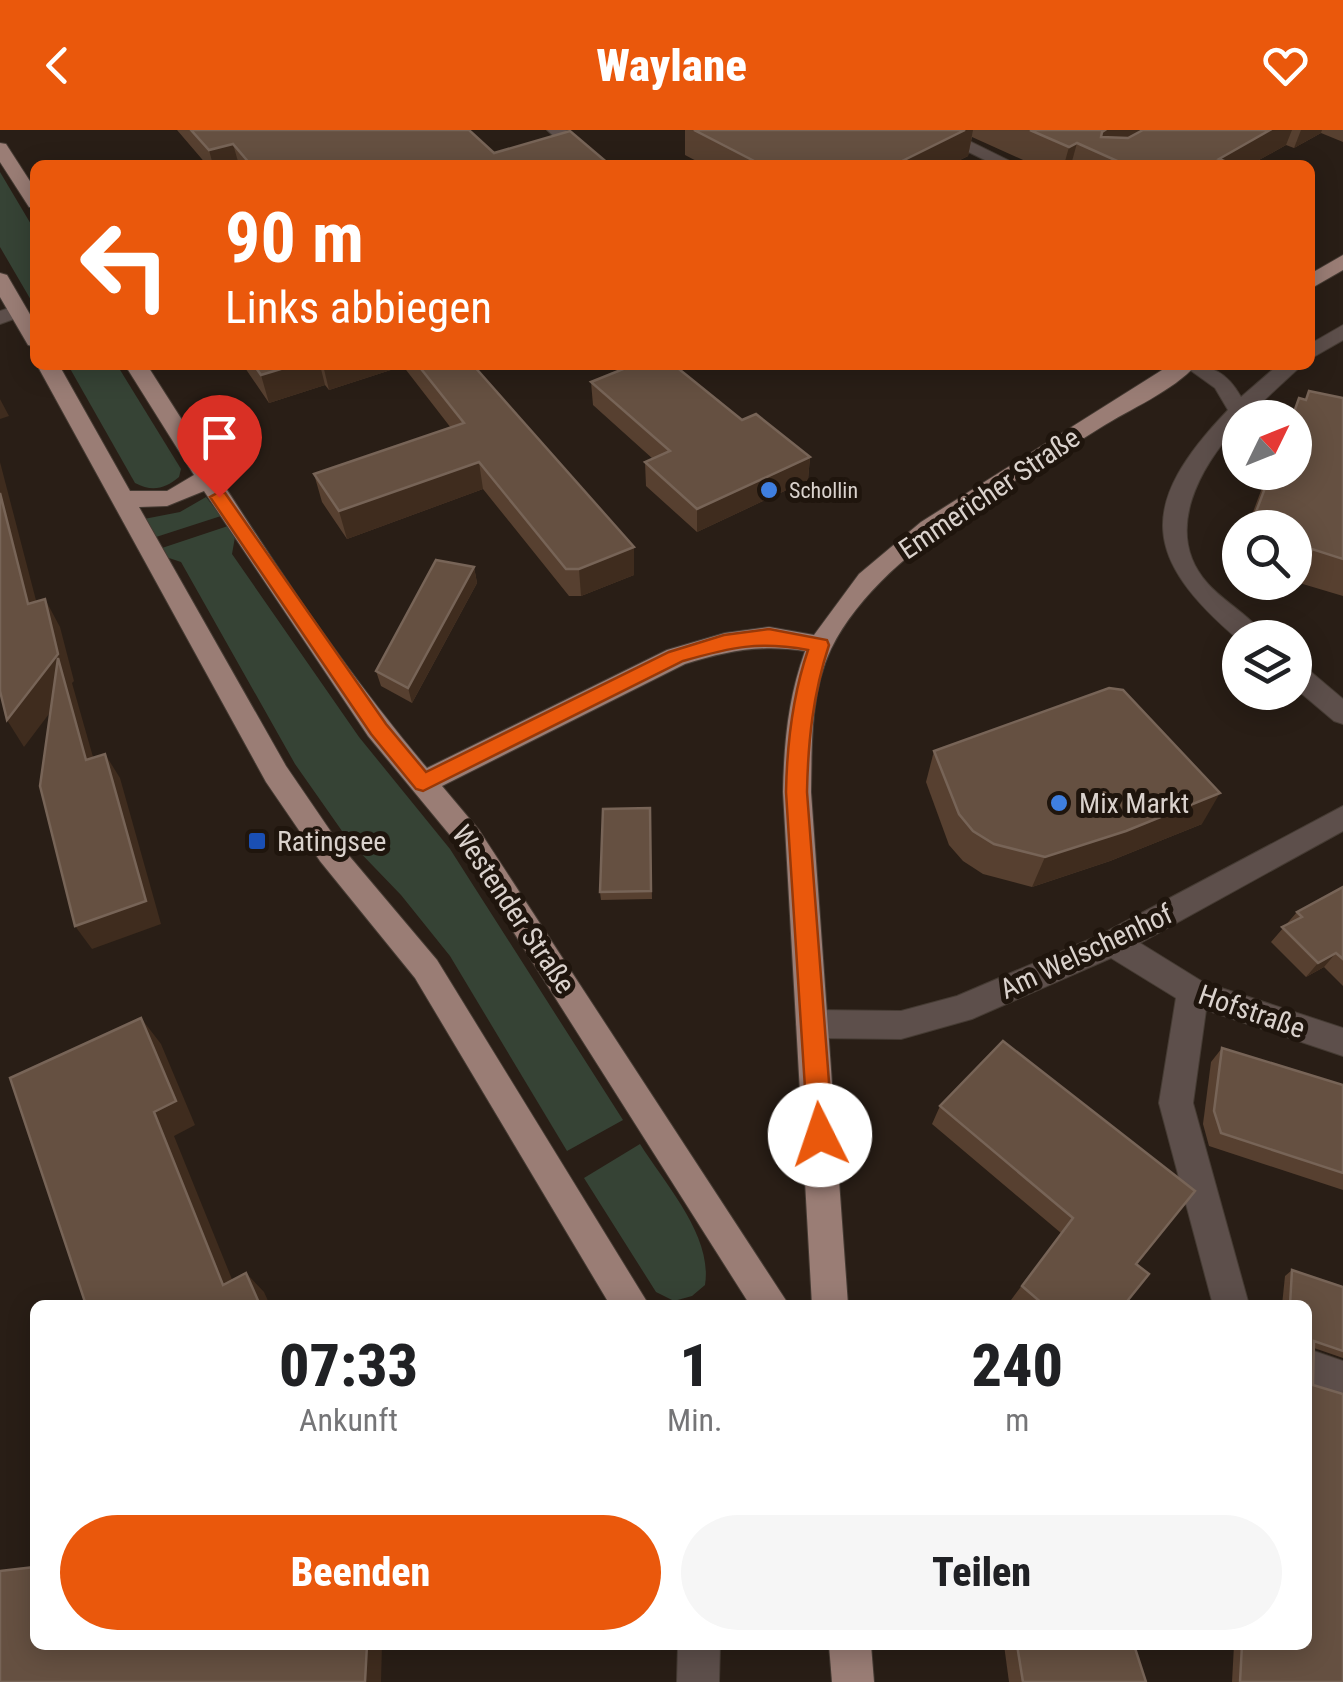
<!DOCTYPE html>
<html lang="de">
<meta charset="utf-8">
<style>
body{margin:0;font-family:"Roboto Condensed",sans-serif;background:#f6f6f6;color:#202124;height:100vh;display:flex;flex-direction:column;font-size:38px;white-space:nowrap}
*{box-sizing:border-box;margin:0}
p{font-size:32px;color:#757577}
.icon{flex:none;width:55px;height:55px;fill:none;stroke:currentColor;stroke-width:2;stroke-linecap:round;stroke-linejoin:round}
.map{position:relative;flex:1;overflow:hidden}
.side{position:absolute;left:30px;top:1170px;width:1282px;height:350px;display:flex;flex-direction:column;background:#fff;border-radius:15px;box-shadow:0 5px 25px #0003}
.side>*{flex:none}
.banner{position:absolute;left:30px;top:30px;width:1285px;height:210px;border-radius:15px;box-shadow:0 5px 25px #0003;background:#ea580c;color:#fff;overflow:hidden}
.needle{width:65px;rotate:47deg}
.controls{position:absolute;left:1222px;top:270px;display:grid;gap:20px}
.controls a{display:grid;place-items:center;width:90px;height:90px;border-radius:50%;background:#fff;box-shadow:0 5px 25px #0003;font-size:50px}
.pin{position:absolute;display:grid;place-items:center;width:85px;height:85px;color:#fff;margin:-102px -42px;border-radius:50% 50% 50% 0;rotate:-45deg;box-shadow:0 0 10px #0007}
.pin .icon{rotate:45deg}
.me{position:absolute;width:110px;margin:-55px;rotate:356deg;stroke-linejoin:round;filter:drop-shadow(0 0 8px #0008)}
.turn{display:flex;align-items:center;gap:35px;height:210px;padding:0 30px;font-size:45px}
.turn .icon{width:130px;height:130px;stroke-width:2.5}
.turn b{display:block;font-size:70px;line-height:85px}
.eta{display:flex;justify-content:space-evenly;align-items:center;height:170px;text-align:center}
.eta b{font-size:60px;font-weight:800;line-height:70px}
.primary-button{display:flex;gap:20px;margin-top:auto;padding:20px 30px}
.primary-button a{flex:1;height:115px;border-radius:60px;background:#ea580c;color:#fff;font-size:40px;font-weight:800;line-height:115px;text-align:center}
.primary-button a+a{background:#f6f6f6;color:#202124}
header{display:flex;justify-content:space-between;align-items:center;height:130px;padding:0 30px;background:#ea580c;color:#fff;font-size:45px;font-weight:800}
.map>svg:first-child{display:block}
</style>
<header><svg class="icon" aria-label="back" viewBox="0 0 24 24"><path d="M15 5l-7 7 7 7"/></svg>Waylane<svg class="icon" aria-label="heart" viewBox="0 0 24 24"><path d="M12 20l-8-8c-3-5 5-10 8-4 3-6 11-1 8 4z"/></svg></header>
<div class="map">
<svg width="1343" height="1552" viewBox="0 0 1343 1552">
<rect width="100%" height="100%" fill="#291e16"/>
<g fill="#364335">
<path d="M0,42L35,101V177L0,117Z"/>
<path d="M68,235H117L181,339L179,347C165,359 152,362 135,353Z"/>
<path d="M206,367L221,386L153,408L144,389L180,382Z"/>
<path d="M228,396L235,407L232,424L359,607L450,719L623,990L567,1021L450,826L401,765L349,711L295,634L181,432L163,426L159,419Z"/>
<path d="M640,1014C665,1054 713,1106 705,1155L692,1166L674,1171L656,1162L584,1048Z"/>
</g>
<g fill="none" stroke-linecap="round" stroke-linejoin="round">
<defs>
<g id="minor">
<path d="M547,0H566L606,35H586Z"/>
<path d="M924,0H947L1018,35H995Z"/>
<path d="M18,175L25,177V185L0,194V181Z"/>
<path d="M1343,195V210L1310,229V214Z"/>
<path d="M1183,235C1212,235 1227,242 1241,267L1278,235H1302L1245,288H1240V293C1201,335 1161,402 1208,454C1225,473 1252,486 1265,508H1240V511C1142,428 1137,375 1228,280L1215,258Z"/>
<path d="M1295,534L1304,536L1343,569V594L1334,591L1295,558Z"/>
<path d="M1343,676V701L1140,813L1203,852L1343,898V926L1206,880L1193,973L1249,1175H1213L1159,973L1176,868L1111,828L972,889L901,909L812,908L801,904L796,894L801,884L812,880L901,881L957,866L1102,804Z"/>
<path d="M1308,1219L1343,1231V1269L1308,1257Z"/>
<path d="M678,1515H720L719,1552H677Z"/>
</g>
<g id="major">
<path d="M0,13L6,14L35,59V78L29,77L0,32Z"/>
<path d="M1343,125V140L1310,159V144Z"/>
<path d="M0,143L7,145L35,193V217L28,215L0,167Z"/>
<path d="M37,235H59L130,361H167L194,345L125,235H147C235,372 322,514 427,638L667,520L725,503L769,497L814,505L859,444L921,392L1170,235H1196C1173,261 1130,279 1100,298C1013,354 878,423 831,519C810,563 812,615 811,662L848,1175H812L783,662C784,613 788,568 805,521C761,514 727,521 685,534L442,656L479,700L789,1175H750L459,716L368,606L204,361L167,376L139,377L286,636L340,715L437,830L649,1175H610L415,848L320,731L266,652Z"/>
<path d="M829,1515H871L874,1552H832Z"/>
</g>
</defs>
<use href="#minor" stroke="#453b33" stroke-width="2"/>
<use href="#major" stroke="#453b33" stroke-width="2"/>
<use href="#minor" fill="#5d4f4b" fill-rule="evenodd"/>
<use href="#major" fill="#9a7d75" fill-rule="evenodd"/>
</g>
<g fill="#574030">
<path d="M177,0H469L494,23L610,35H207Z"/>
<path d="M685,0H1343V12L1321,3L1294,18L1286,15L1250,35H1034L972,7L968,26L950,35H704L685,25Z"/>
<path d="M243,235H473L634,417V445L581,466H569L483,359L347,409L322,372L314,344L451,298L403,236L329,260L325,255L269,273Z"/>
<path d="M591,252L742,290L810,327L808,350L697,402L646,356L645,332L653,329L593,275Z"/>
<path d="M1309,261L1343,268V466L1296,452L1291,460L1267,452H1295V398H1247L1268,342H1295V288H1290L1299,268L1305,270Z"/>
<path d="M1240,416V444L1230,441Z"/>
<path d="M474,437L477,453L412,573L381,556L376,541Z"/>
<path d="M934,621L1202,694L1110,731L1032,757L983,744L963,731L949,715L926,652Z"/>
<path d="M650,678L652,769L601,770L600,762Z"/>
<path d="M1343,757V856L1324,837L1306,847L1271,812L1297,782Z"/>
<path d="M1222,918L1343,955V1060L1209,1016L1203,994L1211,932Z"/>
<path d="M940,976L1136,1134L1124,1175H1017L1011,1170L1061,1103L932,994Z"/>
<path d="M1292,1140L1343,1157V1228L1314,1218L1313,1255L1343,1552H1232L1234,1515H1308V1175H1282L1285,1146Z"/>
<path d="M1004,1515H1134L1146,1552H1009Z"/>
</g>
<g fill="#3f2c1e">
<path d="M965,0H973L968,26L950,35H894Z"/>
<path d="M1105,0H1150L1097,22L1102,2Z"/>
<path d="M1270,0H1292L1286,15L1250,35H1217L1219,29Z"/>
<path d="M1301,0H1322L1321,3L1294,18Z"/>
<path d="M1077,13L1071,35H1064L1069,17Z"/>
<path d="M233,14L239,35H213L209,20Z"/>
<path d="M294,235H320L325,255L269,273L261,245Z"/>
<path d="M323,235H402L403,236L329,260Z"/>
<path d="M0,269L9,286L0,289Z"/>
<path d="M810,327L808,350L697,402V379Z"/>
<path d="M0,332L44,501L28,474L0,363Z"/>
<path d="M479,332L483,359L347,409L339,381Z"/>
<path d="M634,417V445L581,466L579,439Z"/>
<path d="M474,437L477,453L412,573L408,558Z"/>
<path d="M45,469L60,497L74,551L72,553L101,655L86,630L67,560L24,617L7,590Z"/>
<path d="M105,624L120,648L161,794L92,819L75,796Z"/>
<path d="M1220,663L1202,694L1110,731L1032,757L1045,727Z"/>
<path d="M1336,823L1324,837L1306,847L1318,833Z"/>
<path d="M141,888L161,914L195,995L174,1006L242,1174L223,1155L154,982Z"/>
<path d="M246,1143L264,1162L270,1175H260Z"/>
<path d="M367,1515H382L381,1552H365Z"/>
</g>
<g fill="#655041" stroke="#776457" stroke-width="2.5">
<path d="M191,0H469L494,23L570,1L610,35H251L233,14L209,20Z"/>
<path d="M694,0H965L894,35H762Z"/>
<path d="M1030,0H1105L1102,2L1101,7L1128,8L1143,0H1270L1219,29L1234,35H1126L1077,13L1069,17Z"/>
<path d="M254,235H294L261,245Z"/>
<path d="M418,235H473L634,417L579,439H566L479,332L339,381L314,344L464,293Z"/>
<path d="M633,235H674L742,290L756,284L810,327L697,379L645,332L670,321L591,252Z"/>
<path d="M1309,261L1343,268V429L1312,419L1309,428L1295,424V398H1250L1271,342H1295V288H1292L1299,268L1306,270Z"/>
<path d="M0,363L28,474L45,469L58,524L7,590L0,561Z"/>
<path d="M436,430L474,437L408,558L376,541Z"/>
<path d="M58,528L86,630L105,624L146,771L75,796L40,656Z"/>
<path d="M1109,558L1123,560L1220,663L1126,701L1045,727L994,714L973,701L959,684L934,621Z"/>
<path d="M650,678L651,761L600,762L603,679Z"/>
<path d="M1343,757V829L1336,823L1318,833L1282,797L1302,787L1297,782Z"/>
<path d="M141,888L176,971L154,982L223,1155L246,1143L260,1175H86L10,948Z"/>
<path d="M1003,911L1195,1061L1136,1134L1149,1144L1124,1175H1044L1022,1156L1073,1088L940,976Z"/>
<path d="M1222,918L1343,955V1043L1221,1003L1214,981Z"/>
<path d="M1292,1140L1343,1157V1221L1314,1211L1313,1255L1343,1264V1552H1240L1242,1515H1308V1175H1290Z"/>
<path d="M35,1437V1515H367L365,1552H0V1441Z"/>
<path d="M1017,1515H1134L1146,1552H1023Z"/>
</g>
<path fill="#ea580c" stroke="#983908" stroke-width="2.5" d="M219,362L225,363L386,594L426,642L669,522L724,505L769,499L827,510L829,515C813,564 808,611 807,662L833,1005L830,1013L820,1017L811,1013L808,1005L786,662C787,613 792,567 808,520C758,511 732,517 683,531L423,661L416,659L371,604L210,367Z"/>
<g fill="#3f7fe0" stroke="#1f150d" stroke-width="4">
<circle cx="769" cy="360" r="10"/>
<circle cx="1059" cy="673" r="10"/>
</g>
<rect fill="#1a4fb4" stroke="#1f150d" stroke-width="4" x="247" y="701" width="20" height="20" rx="5"/>
<g text-anchor="middle" stroke-width="10" stroke-linejoin="round" paint-order="stroke">
<g font-size="22" fill="#dad2cd" stroke="#1f150d" text-anchor="start">
<text x="789" y="368">Schollin</text>
</g>
<g font-size="28" fill="#dad2cd" stroke="#1f150d">
<text transform="translate(989 363) rotate(-34)" y="10">Emmericher Straße</text>
<text transform="translate(514 779) rotate(56)" y="10">Westender Straße</text>
<text transform="translate(1086 821) rotate(-25)" y="10">Am Welschenhof</text>
<text transform="translate(1252 881) rotate(19)" y="10">Hofstraße</text>
</g>
<g font-size="28" fill="#dad2cd" stroke="#1f150d" text-anchor="start">
<text x="1079" y="683">Mix Markt</text>
<text x="277" y="721">Ratingsee</text>
</g>
</g>
</svg>
<div class="controls">
<a><svg class="needle" viewBox="-14 -14 28 28"><path d="M0-13l5 13h-10z" fill="#e53935"/><path d="M0 13l5-13h-10z" fill="#757577"/></svg></a>
<a><svg class="icon" aria-label="search" viewBox="0 0 24 24"><circle cx="10" cy="10" r="6"/><path d="M15 15l6 6"/></svg></a>
<a><svg class="icon" aria-label="layers" viewBox="0 0 24 24"><path d="M12 4l9 5-9 5-9-5zM3 14l9 5 9-5"/></svg></a>
</div>
<div class="pin" style="left:219px;top:367px;background:#d93025"><svg class="icon" aria-label="arrive" viewBox="0 0 24 24"><path d="M6 21V4h12l-3 4 3 4H6"/></svg></div>
<svg class="me" style="left:820px;top:1005px" viewBox="-20 -20 40 40"><circle r="19" fill="#fff"/><path d="M0-13L10 11 0 6-10 11z" fill="#ea580c"/></svg>
<div class="banner">
<div class="turn"><svg class="icon" aria-label="left" viewBox="0 0 24 24"><path d="M17 20v-9H6M10 6l-5 5 5 5"/></svg><div><b>90 m</b>Links abbiegen</div></div>
</div>
<section class="side">
<div class="eta">
<div><b>07:33</b><p>Ankunft</p></div>
<div><b>1</b><p>Min.</p></div>
<div><b>240</b><p>m</p></div>
</div>
<div class="primary-button"><a>Beenden</a><a>Teilen</a></div>
</section>
</div>
